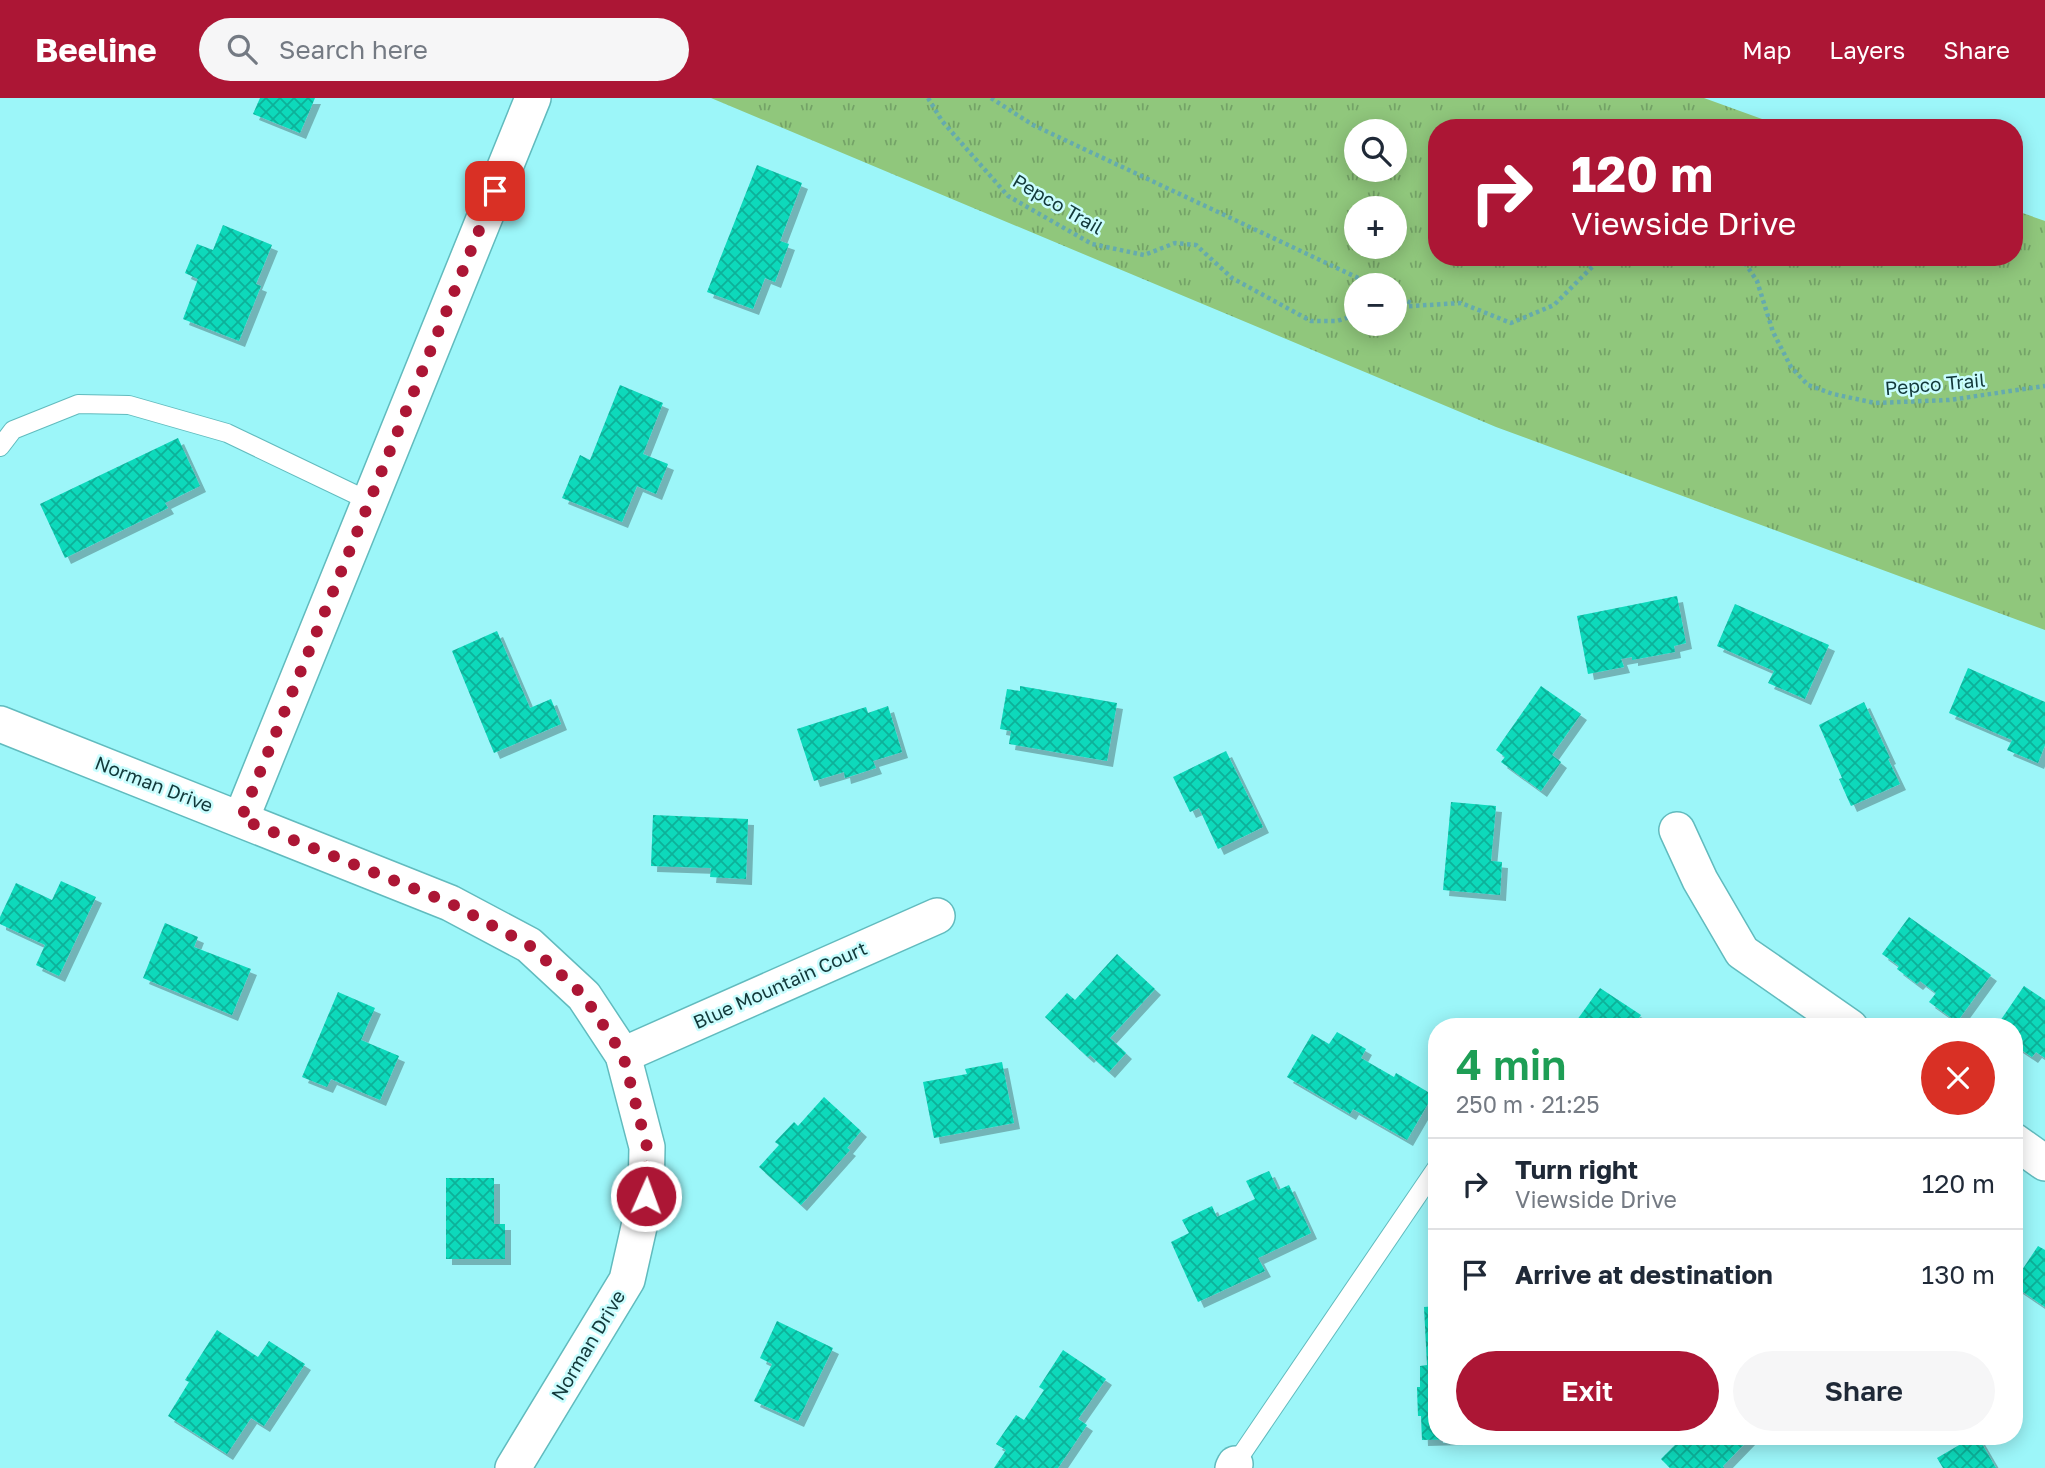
<!DOCTYPE html>
<meta charset="utf-8">
<style>
body{margin:0;font-family:"Golos Text",sans-serif;background:#f6f6f7;color:#1f2937;height:100vh;display:flex;flex-direction:column;font-size:26px;white-space:nowrap}
*{box-sizing:border-box;margin:0}
p{font-size:23px;color:#747a83}
.icon{flex:none;width:38px;height:38px;fill:none;stroke:currentColor;stroke-width:2;stroke-linecap:round;stroke-linejoin:round}
.map{position:relative;flex:1;overflow:hidden}
.panel{position:absolute;left:1428px;top:920px;width:595px;height:427px;display:flex;flex-direction:column;background:#fff;border-radius:28px;box-shadow:0 4px 18px #0003}
.panel>*{flex:none}
.hud{position:absolute;left:1428px;top:21px;width:595px;height:147px;border-radius:28px;box-shadow:0 4px 18px #0003;background:#ac1635;color:#fff;overflow:hidden}
.fabs{position:absolute;left:1344px;top:21px;display:grid;gap:14px}
.fabs a{display:grid;place-items:center;width:63px;height:63px;border-radius:50%;background:#fff;box-shadow:0 4px 18px #0003;font-size:35px}
.pin{position:absolute;display:grid;place-items:center;width:60px;height:60px;color:#fff;margin:-30px;border-radius:14px;box-shadow:0 4px 10px #0006}
.me{position:absolute;width:77px;margin:-38px;rotate:2deg;stroke-linejoin:round;filter:drop-shadow(0 0 5px #0008)}
.turn{display:flex;align-items:center;gap:24px;height:147px;padding:0 28px;font-size:32px}
.turn .icon{width:91px;height:91px;stroke-width:2.5}
.turn b{display:block;font-size:49px;line-height:60px}
.round{display:grid;place-items:center;flex:none;width:74px;height:74px;border-radius:37px;background:#f6f6f7}
.summary{display:flex;align-items:center;justify-content:space-between;height:119px;padding:0 28px}
h1{font-size:42px;font-weight:600;line-height:52px;color:#1e9e55}
.button{display:flex;gap:14px;margin-top:auto;padding:14px 28px}
.button a{flex:1;height:80px;border-radius:42px;background:#ac1635;color:#fff;font-size:28px;font-weight:600;line-height:80px;text-align:center}
.button a+a{background:#f6f6f7;color:#1f2937}
ul{padding:0;list-style:none}
li{display:flex;align-items:center;gap:21px;height:91px;padding:0 28px;border-top:2px solid #e0e1e3}
li div{flex:1}
li b{display:block;font-size:26px}
li em{font-style:normal}
header{display:flex;align-items:center;gap:42px;box-sizing:border-box;height:98px;padding:0 35px;background:#ac1635;color:#fff}
header strong{font-size:33px}
nav{display:flex;gap:38px;margin-inline-start:auto;font-size:24px}
.search{width:490px;height:63px;background:#f6f6f7;display:flex;align-items:center;gap:18px;box-sizing:border-box;padding:0 24px;border-radius:38px;color:#747a83;font-size:26px}
.map>svg:first-child{display:block}
</style>
<header>
<strong>Beeline</strong>
<div class="search"><svg class="icon" aria-label="search" viewBox="0 0 24 24"><circle cx="10" cy="10" r="6"/><path d="M15 15l6 6"/></svg>Search here</div>
<nav><a>Map</a><a>Layers</a><a>Share</a></nav>
</header>
<div class="map">
<svg width="2045" height="1370" viewBox="0 0 2045 1370">
<defs>
<pattern id="grass-tufts" width="24" height="20" patternUnits="userSpaceOnUse" patternTransform="scale(1.75)"><rect width="24" height="20" fill="#90c77c"/><path d="M3 7l-1-3M5 7V3M7 7l1-3M15 17l-1-3M17 17v-4M19 17l1-3" fill="none" stroke="#74a367"/></pattern>
<pattern id="building-cross-hatch" width="8" height="8" patternUnits="userSpaceOnUse" patternTransform="scale(1.75)"><rect width="8" height="8" fill="#09d9bb"/><path d="M0 0l8 8M0 8l8-8" fill="none" stroke="#08b199"/></pattern>
<filter id="shadow"><feDropShadow dx="6" dy="6" stdDeviation="0" flood-color="#0004"/></filter>
</defs>
<rect width="100%" height="100%" fill="#9cf6f9"/>
<path fill="url(#grass-tufts)" fill-rule="evenodd" d="M711,0H1704L1787,30H1437V159H2014V112L2045,123V532L1496,329ZM1356,33H1395V72H1356ZM1356,110H1395V149H1356ZM1356,187H1395V226H1356Z"/>
<g fill="url(#building-cross-hatch)" filter="url(#shadow)">
<path d="M260,0H315L300,35L253,16Z"/>
<path d="M757,67L802,85L780,143L789,146L775,184L765,180L753,211L707,194Z"/>
<path d="M223,127L272,147L256,186L261,188L239,243L183,221L198,181L185,175L197,146L213,152Z"/>
<path d="M620,287L663,305L643,356L668,366L656,396L637,388L622,424L562,400L580,357L590,362Z"/>
<path d="M178,340L200,388L165,405L168,410L65,460L40,406Z"/>
<path d="M1677,498L1686,545L1674,548L1675,554L1632,562V559L1621,561L1624,569L1588,576L1577,518Z"/>
<path d="M1735,506L1829,547L1805,601L1768,585L1774,573L1717,548Z"/>
<path d="M497,533L530,610L551,601L561,626L494,655L452,553Z"/>
<path d="M1968,570L2045,604V647L2038,665L2007,652L2012,642L1949,615Z"/>
<path d="M1020,588L1117,605L1107,663L1009,646L1011,633L1000,631L1007,591L1020,593Z"/>
<path d="M1541,588L1581,616L1552,657L1561,664L1541,693L1501,664L1505,659L1496,652Z"/>
<path d="M1864,604L1890,660L1888,661L1900,686L1851,708L1839,681L1842,680L1819,627Z"/>
<path d="M888,608L902,654L873,663L876,670L845,680L844,674L814,683L797,631L866,609L868,615Z"/>
<path d="M1226,653L1263,729L1218,751L1199,710L1190,714L1173,679Z"/>
<path d="M1451,704L1496,708L1491,763L1502,764L1500,797L1443,792Z"/>
<path d="M653,717L748,721L746,781L710,779L711,770L651,768Z"/>
<path d="M61,783L96,799L59,878L36,867L45,847L0,826V819L16,785L52,802Z"/>
<path d="M1909,819L1991,877L1957,924L1929,904L1936,895L1920,883L1917,886L1897,871L1899,868L1882,856Z"/>
<path d="M165,825L198,839L194,849L251,871L232,917L143,880Z"/>
<path d="M1117,856L1155,891L1110,940L1126,955L1109,974L1090,957L1088,959L1080,952L1045,919L1067,895L1075,902Z"/>
<path d="M2024,888L2045,902V960L2036,954L2032,959L2014,947L2017,941L2014,938V929H2002L1998,926Z"/>
<path d="M1600,890L1641,917L1638,921L1650,929H1572Z"/>
<path d="M338,894L375,910L361,942L399,958L380,1002L331,981L327,989L302,979Z"/>
<path d="M1337,934L1366,951L1361,960L1394,979L1396,975L1433,997L1407,1042L1353,1011L1350,1016L1287,979L1312,936L1329,946Z"/>
<path d="M1002,964L1014,1025L934,1040L923,984L967,976L965,971Z"/>
<path d="M824,999L861,1033L847,1050L850,1052L801,1107L759,1069L779,1047L775,1044L794,1024L798,1028Z"/>
<path d="M1269,1073L1278,1092L1289,1087L1311,1135L1258,1160L1265,1173L1198,1204L1171,1144L1189,1135L1182,1122L1212,1108L1217,1119L1255,1101L1246,1083Z"/>
<path d="M446,1080H494V1126H505V1161H446Z"/>
<path d="M2038,1148L2045,1152V1209L2014,1188V1184Z"/>
<path d="M1437,1208V1339H1458V1341L1422,1342L1421,1318H1418L1417,1289H1420V1268L1427,1267L1424,1209Z"/>
<path d="M777,1223L833,1250L798,1323L754,1303L772,1266L760,1260Z"/>
<path d="M217,1232L258,1259L269,1243L305,1266L264,1328L251,1320L227,1356L168,1318L189,1284L185,1282Z"/>
<path d="M1063,1252L1106,1281L1078,1321L1087,1327L1058,1370H994L1006,1352L996,1346L1016,1317L1024,1322L1044,1292L1039,1289Z"/>
<path d="M1683,1339H1751L1723,1368L1724,1370H1670L1661,1361Z"/>
<path d="M1973,1339H1978L1996,1370H1943L1937,1360Z"/>
</g>
<g fill="none" stroke-linecap="round" stroke-linejoin="round">
<defs>
<g id="lane">
<path d="M0,349L13,332L78,306L129,307L227,335L369,403"/>
<path d="M1235,1366L1437,1069"/>
</g>
<g id="street">
<path d="M0,626L450,805L529,847L584,898L623,957L647,1049L646,1098L627,1182L513,1370"/>
<path d="M241,721L533,0"/>
<path d="M1677,732L1700,782L1742,854L1850,929"/>
<path d="M623,957L937,818"/>
<path d="M2014,1043L2045,1065"/>
<path d="M1233,1370L1235,1366"/>
</g>
</defs>
<use href="#lane" stroke="#61bbbe" stroke-width="20"/>
<use href="#street" stroke="#61bbbe" stroke-width="38"/>
<g stroke="#65abae" stroke-width="4.5" stroke-dasharray="3.5 3.5" stroke-linecap="butt">
<path d="M928,0L942,23L1008,98L1092,146L1144,157L1175,145L1196,147L1232,180L1311,223H1337L1356,217"/>
<path d="M991,0L1033,27L1373,187"/>
<path d="M1741,159L1757,183L1773,234L1791,269L1808,287L1833,296L1875,305L1949,302L2045,288"/>
<path d="M1395,197L1413,206"/>
<path d="M1395,209L1461,205L1511,225L1554,207L1596,165L1608,159"/>
</g>
<use href="#lane" stroke="#fff" stroke-width="18"/>
<use href="#street" stroke="#fff" stroke-width="35"/>
</g>
<g fill="none" stroke-linecap="round" stroke-linejoin="round">
<path stroke="#ac1635" stroke-width="12" stroke-dasharray="0 21.6" d="M495,93L241,721L450,805L529,847L566,881L584,898L623,957L647,1049L646,1098"/>
</g>
<g text-anchor="middle" stroke-width="5" stroke-linejoin="round" paint-order="stroke">
<g font-size="19" fill="#12393a" stroke="#cafdfe">
<text transform="translate(1058 106) rotate(30)" y="7">Pepco Trail</text>
<text transform="translate(1935 286) rotate(-5)" y="7">Pepco Trail</text>
<text transform="translate(154 686) rotate(21)" y="7">Norman Drive</text>
<text transform="translate(780 887) rotate(-24)" y="7">Blue Mountain Court</text>
<text transform="translate(588 1247) rotate(-59)" y="7">Norman Drive</text>
</g>
</g>
</svg>
<div class="fabs">
<a><svg class="icon" aria-label="search" viewBox="0 0 24 24"><circle cx="10" cy="10" r="6"/><path d="M15 15l6 6"/></svg></a>
<a>+</a>
<a>−</a>
</div>
<div class="pin" style="left:495px;top:93px;background:#d93025"><svg class="icon" aria-label="arrive" viewBox="0 0 24 24"><path d="M6 21V4h12l-3 4 3 4H6"/></svg></div>
<svg class="me" style="left:646px;top:1098px" viewBox="-20 -20 40 40"><circle r="17" fill="#ac1635" stroke="#fff" stroke-width="3"/><path d="M0-11L8 9 0 5-8 9z" fill="#fff"/></svg>
<div class="hud">
<div class="turn"><svg class="icon" aria-label="right" viewBox="0 0 24 24"><path d="M7 20v-9h11M14 6l5 5-5 5"/></svg><div><b>120 m</b>Viewside Drive</div></div>
</div>
<section class="panel">
<div class="summary"><div><h1>4 min</h1><p>250 m · 21:25</p></div><a class="round" style="background:#d93025;color:#fff"><svg class="icon" aria-label="close" viewBox="0 0 24 24"><path d="M6 6l12 12M18 6L6 18"/></svg></a></div>
<ul>
<li><svg class="icon" aria-label="right" viewBox="0 0 24 24"><path d="M7 20v-9h11M14 6l5 5-5 5"/></svg><div><b>Turn right</b><p>Viewside Drive</p></div><em>120 m</em></li>
<li><svg class="icon" aria-label="arrive" viewBox="0 0 24 24"><path d="M6 21V4h12l-3 4 3 4H6"/></svg><div><b>Arrive at destination</b></div><em>130 m</em></li>
</ul>
<div class="button"><a>Exit</a><a>Share</a></div>
</section>
</div>
